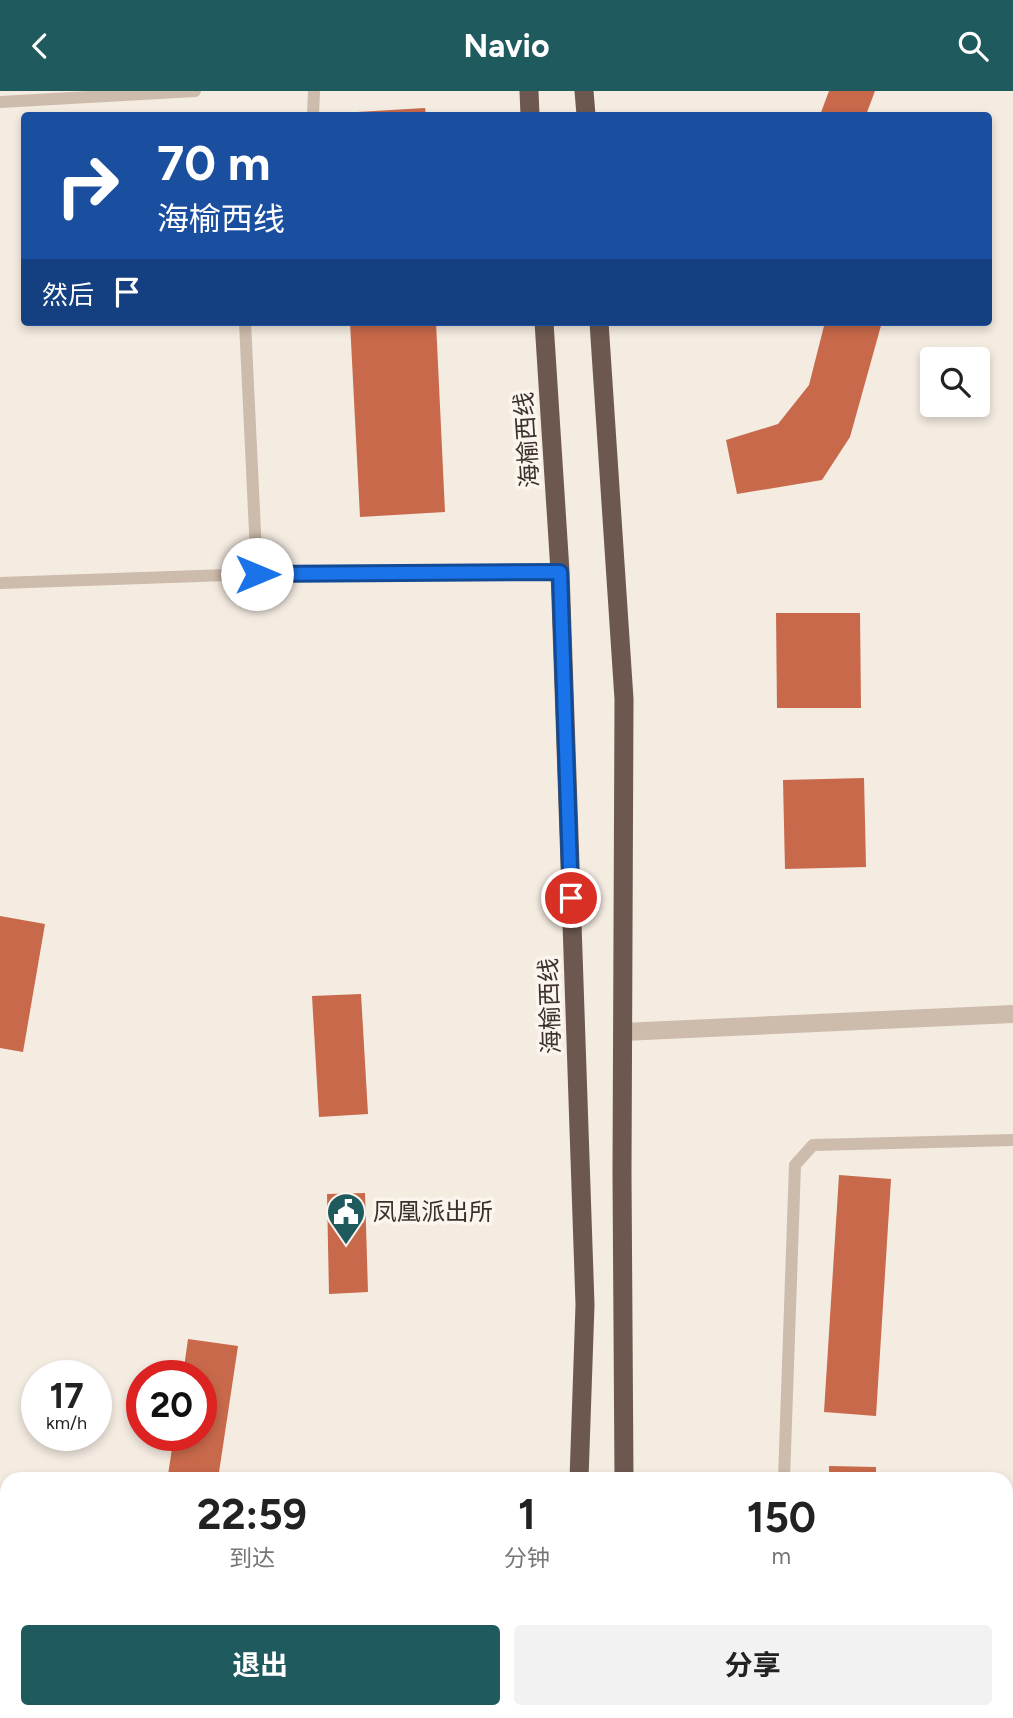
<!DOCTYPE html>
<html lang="zh">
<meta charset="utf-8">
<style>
body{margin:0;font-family:Figtree,"Noto Sans SC",sans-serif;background:#f2f2f2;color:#222;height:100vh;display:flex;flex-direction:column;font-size:26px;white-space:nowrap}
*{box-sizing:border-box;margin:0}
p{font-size:23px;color:#767676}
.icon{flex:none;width:38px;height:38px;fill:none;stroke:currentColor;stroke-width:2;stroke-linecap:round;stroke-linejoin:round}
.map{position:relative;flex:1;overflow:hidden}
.side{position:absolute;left:0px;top:1381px;width:1013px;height:247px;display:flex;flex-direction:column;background:#fff;border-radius:21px 21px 0 0;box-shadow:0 4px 10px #0003}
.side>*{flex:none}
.banner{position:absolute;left:21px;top:21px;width:971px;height:214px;border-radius:7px;box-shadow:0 4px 10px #0003;background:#1a4fa0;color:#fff;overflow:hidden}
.fabs{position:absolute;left:920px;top:256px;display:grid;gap:14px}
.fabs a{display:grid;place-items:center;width:70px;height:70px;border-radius:7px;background:#fff;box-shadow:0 4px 10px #0003;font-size:35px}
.speed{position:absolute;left:21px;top:1269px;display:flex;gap:14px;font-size:35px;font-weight:700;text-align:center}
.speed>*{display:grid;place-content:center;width:91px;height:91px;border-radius:50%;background:#fff;box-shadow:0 4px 10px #0003;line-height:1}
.speed small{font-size:18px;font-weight:400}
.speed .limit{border:10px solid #d22;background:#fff;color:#111}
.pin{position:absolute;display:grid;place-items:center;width:60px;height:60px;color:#fff;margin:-30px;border:4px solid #fff;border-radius:50%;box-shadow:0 2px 7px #0007}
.me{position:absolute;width:77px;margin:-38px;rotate:90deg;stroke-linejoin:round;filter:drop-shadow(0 0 5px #0008)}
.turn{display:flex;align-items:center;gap:24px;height:147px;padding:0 21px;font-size:32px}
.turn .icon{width:91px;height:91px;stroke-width:2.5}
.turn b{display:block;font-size:49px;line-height:60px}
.then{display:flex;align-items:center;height:66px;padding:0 21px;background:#0003;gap:14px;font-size:26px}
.eta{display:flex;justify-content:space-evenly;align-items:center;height:119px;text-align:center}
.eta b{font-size:42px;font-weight:700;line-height:49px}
.action{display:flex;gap:14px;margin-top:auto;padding:14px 21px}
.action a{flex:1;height:80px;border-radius:7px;background:#1f5a5e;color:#fff;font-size:28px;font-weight:700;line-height:80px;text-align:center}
.action a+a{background:#f2f2f2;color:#222}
header{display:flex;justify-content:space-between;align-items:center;height:91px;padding:0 21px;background:#1f5a5e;color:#fff;font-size:32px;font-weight:700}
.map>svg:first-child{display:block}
</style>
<header><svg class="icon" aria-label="back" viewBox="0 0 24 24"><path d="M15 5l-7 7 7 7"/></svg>Navio<svg class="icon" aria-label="search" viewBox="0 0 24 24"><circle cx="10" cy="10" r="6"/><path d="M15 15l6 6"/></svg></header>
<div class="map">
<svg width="1013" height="1627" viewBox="0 0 1013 1627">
<rect width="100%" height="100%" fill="#f4ebe1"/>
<g fill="#c8694b">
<path d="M829,0H875L866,24H820Z"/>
<path d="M425,17L426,24H340V22Z"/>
<path d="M350,231H436L445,421L360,426Z"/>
<path d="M825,231H882L850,346L822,389L737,403L726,349L778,333L809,294Z"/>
<path d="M776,522H860L861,617H777Z"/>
<path d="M864,687L866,776L785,778L783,689Z"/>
<path d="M0,825L45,833L23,961L0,957Z"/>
<path d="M361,903L368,1023L319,1026L312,905Z"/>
<path d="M839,1084L891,1088L876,1325L824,1321Z"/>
<path d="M365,1102L368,1201L329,1203L327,1103Z"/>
<path d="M188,1248L238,1255L218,1388H194L168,1384L174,1344H201V1284H183Z"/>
<path d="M829,1375L876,1376V1388H829Z"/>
<path d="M292,1382L326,1386V1388H291Z"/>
<path d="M1006,1587L1013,1588V1627H1002V1620H1006Z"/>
<path d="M237,1620H320V1627H236Z"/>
<path d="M815,1620H879L878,1627H815Z"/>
</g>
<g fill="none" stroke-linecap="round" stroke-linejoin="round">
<g stroke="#cdbbac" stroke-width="12">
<path d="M0,11L195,0"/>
<path d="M313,24L314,0"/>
<path d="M245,231L257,483"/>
<path d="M0,492L257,483L560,480"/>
<path d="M784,1388L795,1074L813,1054L1013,1049"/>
<path d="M775,1627V1620"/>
</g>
<path stroke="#cdbbac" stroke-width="18" d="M623,941L1013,923"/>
<g stroke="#6c584f" stroke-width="19">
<path d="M529,0L530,24"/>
<path d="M584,0L586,24"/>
<path d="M544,231L560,480L585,1214L579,1388"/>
<path d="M599,231L624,608L622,1082L624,1388"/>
<path d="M571,1627L572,1620"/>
<path d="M619,1627V1620"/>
</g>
</g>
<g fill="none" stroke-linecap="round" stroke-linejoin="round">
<defs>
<path id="route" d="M257,483L560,481L571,807"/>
</defs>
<use href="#route" stroke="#114b97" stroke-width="18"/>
<use href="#route" stroke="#1a73e8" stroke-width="12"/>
</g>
<defs>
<symbol id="civic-pin" viewBox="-11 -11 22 30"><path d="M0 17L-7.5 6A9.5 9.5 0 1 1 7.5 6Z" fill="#1f5a5e" stroke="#fbf5ee"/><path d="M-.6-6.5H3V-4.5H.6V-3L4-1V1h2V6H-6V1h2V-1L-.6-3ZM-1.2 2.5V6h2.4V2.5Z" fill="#fff"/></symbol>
</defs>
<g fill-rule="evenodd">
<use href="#civic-pin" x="324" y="1099" width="44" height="60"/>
</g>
<g text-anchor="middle" stroke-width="7" stroke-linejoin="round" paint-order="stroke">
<g font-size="24" fill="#3b302b" stroke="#fbf5ee">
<text transform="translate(527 349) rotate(-94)" y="8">海榆西线</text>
<text transform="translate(550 915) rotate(-92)" y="8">海榆西线</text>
</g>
<g font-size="24" fill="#3b302b" stroke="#fbf5ee" text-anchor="start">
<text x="373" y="1129">凤凰派出所</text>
</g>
</g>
</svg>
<div class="fabs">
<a><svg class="icon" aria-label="search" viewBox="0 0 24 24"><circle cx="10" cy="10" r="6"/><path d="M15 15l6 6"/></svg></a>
</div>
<div class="speed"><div>17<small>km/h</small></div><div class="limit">20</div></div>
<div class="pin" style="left:571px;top:807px;background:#d93025"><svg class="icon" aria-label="arrive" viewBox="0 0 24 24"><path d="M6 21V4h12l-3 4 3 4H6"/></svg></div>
<svg class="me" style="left:257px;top:483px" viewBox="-20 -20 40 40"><circle r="19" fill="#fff"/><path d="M0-13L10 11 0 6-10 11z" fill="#1a73e8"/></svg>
<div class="banner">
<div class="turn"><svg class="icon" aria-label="right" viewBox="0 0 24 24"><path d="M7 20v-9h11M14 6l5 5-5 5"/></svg><div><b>70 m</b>海榆西线</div></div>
<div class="then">然后<svg class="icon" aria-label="arrive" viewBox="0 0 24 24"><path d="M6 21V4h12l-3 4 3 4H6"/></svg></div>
</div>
<section class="side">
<div class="eta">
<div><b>22:59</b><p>到达</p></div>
<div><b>1</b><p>分钟</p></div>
<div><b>150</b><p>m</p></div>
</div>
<div class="action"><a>退出</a><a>分享</a></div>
</section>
</div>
